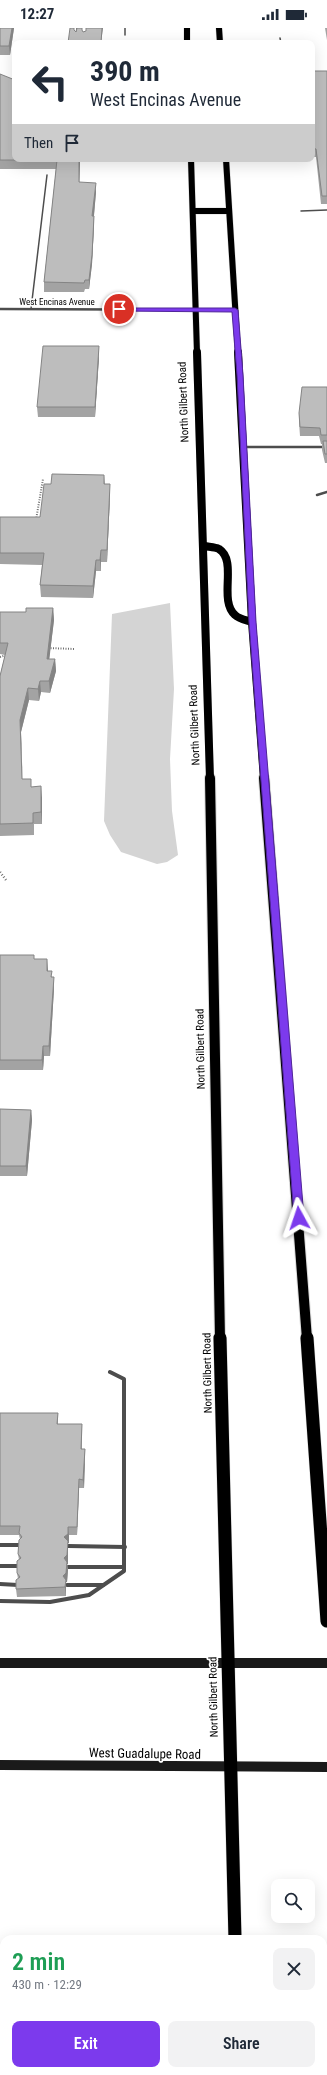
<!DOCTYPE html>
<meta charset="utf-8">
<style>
body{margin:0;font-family:"Roboto Condensed",sans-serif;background:#f2f2f3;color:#1f2937;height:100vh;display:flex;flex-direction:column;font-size:15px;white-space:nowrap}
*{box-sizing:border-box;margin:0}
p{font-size:13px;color:#747a83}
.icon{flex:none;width:22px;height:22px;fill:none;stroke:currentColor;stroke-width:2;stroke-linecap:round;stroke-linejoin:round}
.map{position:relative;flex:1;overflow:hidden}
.drawer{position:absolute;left:0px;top:1907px;width:327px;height:140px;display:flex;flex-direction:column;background:#fff;border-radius:12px 12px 0 0;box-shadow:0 4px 16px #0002}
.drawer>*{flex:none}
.hud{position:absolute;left:12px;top:12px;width:303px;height:122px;border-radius:8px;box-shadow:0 4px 16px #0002;background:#fff;color:#1f2937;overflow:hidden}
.buttons{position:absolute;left:271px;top:1851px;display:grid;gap:8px}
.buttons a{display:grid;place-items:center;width:44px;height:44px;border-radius:8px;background:#fff;box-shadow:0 4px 16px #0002;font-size:20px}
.pin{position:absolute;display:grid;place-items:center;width:34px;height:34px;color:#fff;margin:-17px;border:2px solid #fff;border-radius:50%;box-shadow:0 1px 4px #0007}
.me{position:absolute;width:44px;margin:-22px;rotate:355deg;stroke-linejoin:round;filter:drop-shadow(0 0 3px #0008)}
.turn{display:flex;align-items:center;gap:14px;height:84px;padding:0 12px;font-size:18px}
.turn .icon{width:52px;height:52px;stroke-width:2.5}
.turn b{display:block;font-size:28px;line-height:34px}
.then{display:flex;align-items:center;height:38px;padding:0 12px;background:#0003;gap:8px;font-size:15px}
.round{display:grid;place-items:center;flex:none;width:42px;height:42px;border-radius:8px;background:#f2f2f3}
.headline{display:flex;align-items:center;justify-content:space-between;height:68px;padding:0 12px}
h1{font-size:24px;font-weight:600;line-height:30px;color:#1e9e55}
.button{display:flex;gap:8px;margin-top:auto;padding:8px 12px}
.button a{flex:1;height:46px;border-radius:8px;background:#7c3aed;color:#fff;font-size:16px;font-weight:600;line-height:46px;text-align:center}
.button a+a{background:#f2f2f3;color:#1f2937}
.status{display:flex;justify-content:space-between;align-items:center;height:28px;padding:0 20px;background:#fff;direction:ltr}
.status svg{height:11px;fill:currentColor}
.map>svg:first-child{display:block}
</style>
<div class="status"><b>12:27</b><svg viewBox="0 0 49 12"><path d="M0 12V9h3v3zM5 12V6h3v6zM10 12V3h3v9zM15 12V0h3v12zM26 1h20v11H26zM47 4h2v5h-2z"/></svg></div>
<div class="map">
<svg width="327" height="2047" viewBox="0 0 327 2047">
<rect width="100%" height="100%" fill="#fff"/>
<path fill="#d4d4d4" d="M170,575L174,661L170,731L172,783L178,827L167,834L157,836L121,824L110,807L104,793L112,586Z"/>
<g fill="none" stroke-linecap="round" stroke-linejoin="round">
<defs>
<g id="primary-far3">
<path d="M187,0V15"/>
<path d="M219,0L220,15"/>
<path d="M191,131L197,325"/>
<path d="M226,131L238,325"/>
<path d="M193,183H228"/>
</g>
<g id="primary-far2">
<path d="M197,324L210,751"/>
<path d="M238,324L252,594L264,751"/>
<path d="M204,518C209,519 215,519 219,521C238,533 218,572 235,587C239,591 246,592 252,594"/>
</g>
<g id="primary-far1">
<path d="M210,750L220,1311"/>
<path d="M264,750L307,1311"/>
</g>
<g id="primary">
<path d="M220,1310L235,1911"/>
<path d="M307,1310L327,1593"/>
<path d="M239,2043L240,2047"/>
</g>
</defs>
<use href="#primary-far3" stroke="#dbdbdb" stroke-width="7"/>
<use href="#primary-far2" stroke="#dbdbdb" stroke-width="8"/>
<use href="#primary-far1" stroke="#dbdbdb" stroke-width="12"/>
<use href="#primary" stroke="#dbdbdb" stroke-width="14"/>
<g stroke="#6f6f6f" stroke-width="2" stroke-dasharray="1 1.5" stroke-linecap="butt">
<path d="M36,492L43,451"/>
<path d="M48,620L74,621"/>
<path d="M0,629L7,627"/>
</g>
<path stroke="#6f6f6f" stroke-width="2.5" stroke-dasharray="1 2" stroke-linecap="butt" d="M0,844L6,852"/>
<g stroke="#4d4d4d" stroke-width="1.5">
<path d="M125,0V7"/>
<path d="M76,7L77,0"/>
<path d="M280,10L281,15"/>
<path d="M301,183L327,182"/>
<path d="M31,281L47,147"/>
</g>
<g stroke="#4d4d4d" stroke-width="2.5">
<path d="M244,419H327"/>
<path d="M317,467L327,464"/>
</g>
<g stroke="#4d4d4d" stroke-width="4">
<path d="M0,1517H20"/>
<path d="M68,1518L125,1519"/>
<path d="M0,1538H19"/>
<path d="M68,1539H124"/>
<path d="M0,1556L18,1557"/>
<path d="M67,1557H103"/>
<path d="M0,1573L50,1574L89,1567L124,1543V1351L110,1344"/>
</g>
<path stroke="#4d4d4d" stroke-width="2.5" d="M0,281L235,282"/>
<g stroke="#1a1a1a" stroke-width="10">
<path d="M0,1635H327"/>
<path d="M0,1737L327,1739"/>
</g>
<use href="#primary-far3" stroke="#000" stroke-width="6"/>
<use href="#primary-far2" stroke="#000" stroke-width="8"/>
<use href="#primary-far1" stroke="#000" stroke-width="10"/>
<use href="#primary" stroke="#000" stroke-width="13"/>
</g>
<g fill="#a3a3a3">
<path d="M0,0H14L10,27H0Z"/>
<path d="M325,0H327V12Z"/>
<path d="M312,43H327V176H321L316,129H312Z"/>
<path d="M0,46L80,131L79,154L96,164L94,188V197L92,236L89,261H85L84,264H44V254L56,141H0Z"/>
<path d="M99,329L95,389H38L37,379Z"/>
<path d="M327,359V435H325L322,422V416H321L319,408H300L299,394V385Z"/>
<path d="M104,447L105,456L110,467L107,534H101V543H96L93,570L41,569L40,557L42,537L0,536V489H40L51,456Z"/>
<path d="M53,580L54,592L49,631H55L56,643L50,665L41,664L39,673L29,672L21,704L22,751H31V759L42,770V796H34V807L0,808V648L5,627L0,626V584H26Z"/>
<path d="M0,927H34V931L48,943L52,949L54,960L50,1028H44L43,1042H0Z"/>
<path d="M0,1081L31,1082L32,1092L27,1148H0Z"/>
<path d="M0,1385H58V1396H82V1421H85V1430L84,1460H79L77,1507H69V1515H68V1536H67L68,1542L67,1554H66V1568L17,1569L16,1561L18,1551L17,1545L19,1532L18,1526L20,1511L19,1507H0Z"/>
</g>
<g fill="#848484">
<path d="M12,0H14L10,27L9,18Z"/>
<path d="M102,0H103L101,15Z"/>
<path d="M79,131H80L79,163Z"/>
<path d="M96,155V164L93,197L92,188Z"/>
<path d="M94,188V197L92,236L89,261V252Z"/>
<path d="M99,318V329L95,389V379Z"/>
<path d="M110,456V467L107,534V522Z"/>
<path d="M101,522V543L100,532Z"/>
<path d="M96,532V543L93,570V558Z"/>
<path d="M53,580L54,592L48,642L47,631Z"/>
<path d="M55,631L56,643L50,665L49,653Z"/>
<path d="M40,653L41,664L39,673L38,661Z"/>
<path d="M28,660L29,672L21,704L23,763L20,692Z"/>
<path d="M41,758L42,770V796L41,784Z"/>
<path d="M47,931L48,942V954L47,943Z"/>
<path d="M54,949V960L50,1028L49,1018Z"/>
<path d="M43,1018L44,1028L43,1042L42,1032Z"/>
<path d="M31,1082L32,1092L27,1148L26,1138Z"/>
<path d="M85,1421V1430L84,1460L83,1452Z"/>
<path d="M79,1451V1460L77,1507V1499Z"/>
<path d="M68,1499L69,1507V1515H68V1536H67L68,1542L67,1554H66V1568L65,1559L63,1548L64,1509Z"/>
</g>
<g fill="#bdbdbd" stroke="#848484">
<path d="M0,0H12L9,18H0Z"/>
<path d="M70,0H74V2L76,4L77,0H82V2L83,4L86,3V0H102L101,15H68Z"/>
<path d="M312,43H327V168H322L316,121L312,120Z"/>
<path d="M0,46L15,52V131H79V154L96,155L92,188H94L92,227L89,252H85L84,255L44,254L57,132H0Z"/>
<path d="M43,318H99L95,379H37Z"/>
<path d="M302,359H327V407H321L320,400L300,399L299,385Z"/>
<path d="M323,413H327V426H325Z"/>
<path d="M52,446L104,447V456H110L107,522H101L100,532H96L93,558L40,557L44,525H0V489H40L44,456H51Z"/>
<path d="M26,580H53L47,631H55L49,653H40L38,661L28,660L20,692L22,751H31V759L41,758V784L33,785V795L0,796V648L8,615H0V584H26Z"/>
<path d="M0,927H34V931H47V943H52L51,949H54L49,1018H43L42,1032H0Z"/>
<path d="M0,1081L31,1082L26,1138H0Z"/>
<path d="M0,1385H58L57,1396H82L81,1421H85L83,1452L79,1451L77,1499H68V1506L64,1509L68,1513L67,1527L64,1530L67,1534L66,1545L63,1548L66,1552L65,1559L16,1561V1552L20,1549L17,1545V1533L21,1530L18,1526L19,1512L22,1509L19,1505L20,1498H0Z"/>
</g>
<path fill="#7c3aed" stroke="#51269a" d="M119,280H235L238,282L243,347L256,594L304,1190L299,1194L294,1190L249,594L237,347L232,284L117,283Z"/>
<g text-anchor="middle" stroke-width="3.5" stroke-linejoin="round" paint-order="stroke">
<g font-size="9" fill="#000" stroke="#fff">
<text x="57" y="277">West Encinas Avenue</text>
</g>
<g font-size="11" fill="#000" stroke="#fff">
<text transform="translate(183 374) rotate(-92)" y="4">North Gilbert Road</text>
<text transform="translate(194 697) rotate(-92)" y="4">North Gilbert Road</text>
<text transform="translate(200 1021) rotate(-91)" y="4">North Gilbert Road</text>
<text transform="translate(207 1345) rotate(-91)" y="4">North Gilbert Road</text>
<text transform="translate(213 1669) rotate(-91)" y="4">North Gilbert Road</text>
</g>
<g font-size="13" fill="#000" stroke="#fff">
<text transform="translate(145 1725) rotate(1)" y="5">West Guadalupe Road</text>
</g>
</g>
</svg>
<div class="buttons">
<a><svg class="icon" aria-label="search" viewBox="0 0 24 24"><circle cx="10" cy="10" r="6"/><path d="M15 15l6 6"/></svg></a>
</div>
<div class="pin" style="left:119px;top:281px;background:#d93025"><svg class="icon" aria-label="arrive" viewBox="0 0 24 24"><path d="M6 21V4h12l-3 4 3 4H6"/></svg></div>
<svg class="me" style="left:299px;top:1190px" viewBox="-20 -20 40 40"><path d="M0-17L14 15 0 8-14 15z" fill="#7c3aed" stroke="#fff" stroke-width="4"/></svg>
<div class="hud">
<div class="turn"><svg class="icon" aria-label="left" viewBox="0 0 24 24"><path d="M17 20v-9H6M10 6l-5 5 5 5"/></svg><div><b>390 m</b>West Encinas Avenue</div></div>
<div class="then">Then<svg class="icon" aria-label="arrive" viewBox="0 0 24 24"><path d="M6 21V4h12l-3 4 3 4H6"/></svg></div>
</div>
<section class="drawer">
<div class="headline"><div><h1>2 min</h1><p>430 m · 12:29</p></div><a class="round"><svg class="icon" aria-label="close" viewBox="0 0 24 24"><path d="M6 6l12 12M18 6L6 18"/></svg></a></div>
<div class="button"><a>Exit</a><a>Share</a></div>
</section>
</div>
